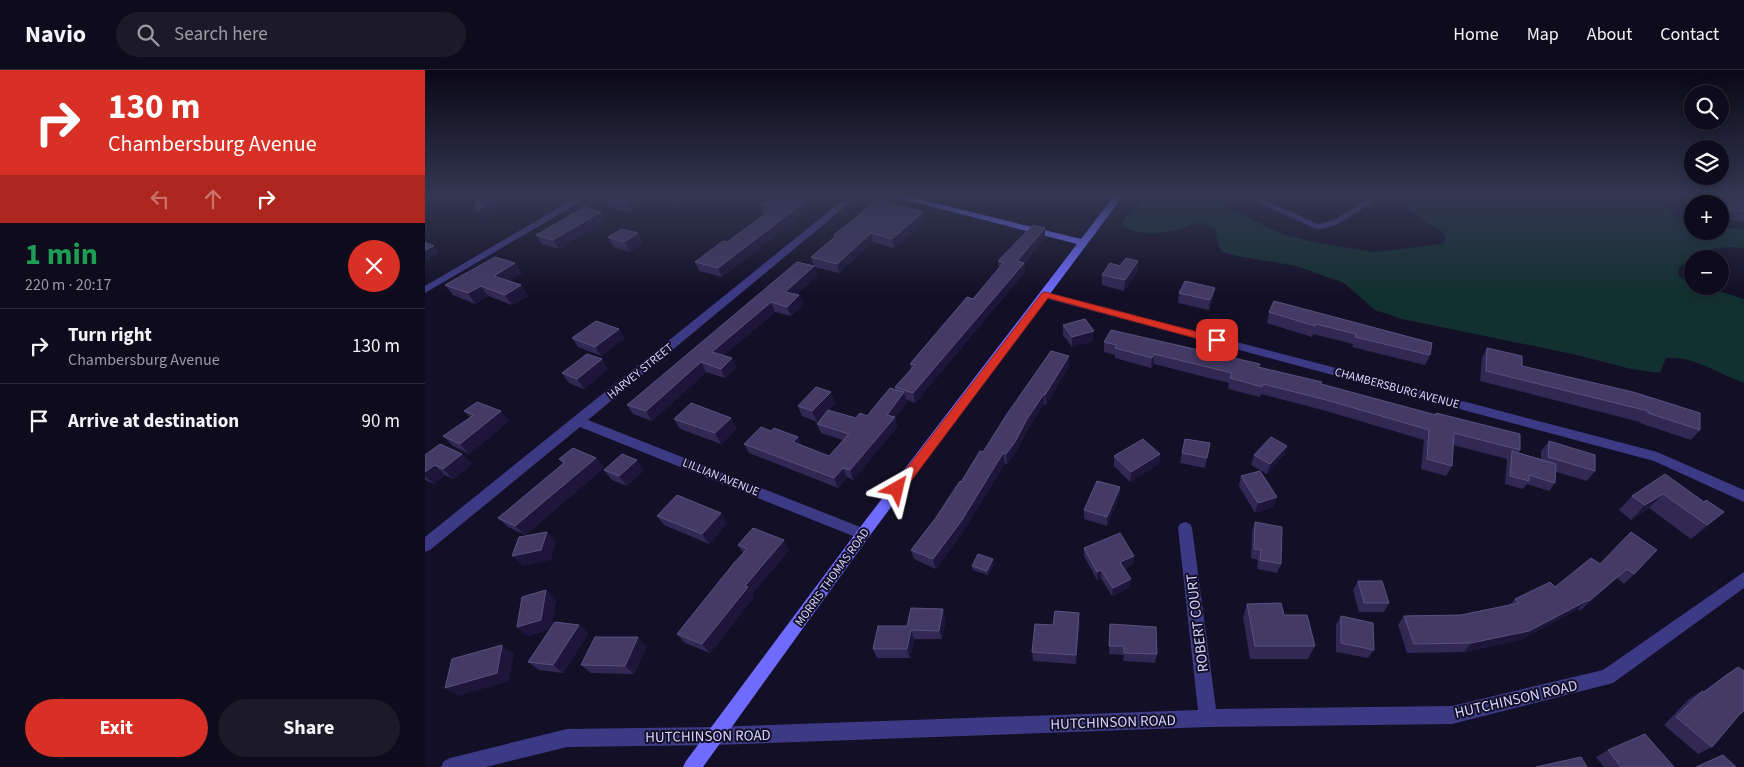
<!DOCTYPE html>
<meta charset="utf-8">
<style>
body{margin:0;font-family:"Source Sans 3",sans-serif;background:#1c1929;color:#f1f3f6;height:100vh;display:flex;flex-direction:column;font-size:19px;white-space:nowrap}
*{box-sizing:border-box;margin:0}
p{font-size:16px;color:#9b9ba3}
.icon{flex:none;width:28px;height:28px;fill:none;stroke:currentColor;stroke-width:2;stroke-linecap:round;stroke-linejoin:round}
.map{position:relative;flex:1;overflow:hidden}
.sheet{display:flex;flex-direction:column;background:#0e0b1c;width:425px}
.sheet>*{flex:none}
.banner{background:#d93025;color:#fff;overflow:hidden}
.tools{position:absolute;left:1259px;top:15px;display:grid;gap:10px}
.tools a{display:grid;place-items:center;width:45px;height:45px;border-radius:50%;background:#0e0b1c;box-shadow:0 2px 12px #0003,0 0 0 1px #2e2b3b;font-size:25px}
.pin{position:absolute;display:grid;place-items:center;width:42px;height:42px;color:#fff;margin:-21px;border-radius:10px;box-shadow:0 2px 8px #0006}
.me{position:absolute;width:55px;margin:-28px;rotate:37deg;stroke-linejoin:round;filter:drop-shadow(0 0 4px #0008)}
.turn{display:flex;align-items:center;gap:18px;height:105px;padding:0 25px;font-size:22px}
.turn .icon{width:65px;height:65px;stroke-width:2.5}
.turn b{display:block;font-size:35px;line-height:42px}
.lanes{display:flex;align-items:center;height:48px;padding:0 25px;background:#0003;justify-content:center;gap:25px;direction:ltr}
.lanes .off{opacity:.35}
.round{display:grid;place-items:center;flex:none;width:52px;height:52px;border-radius:26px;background:#1c1929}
.head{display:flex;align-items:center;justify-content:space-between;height:85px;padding:0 25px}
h1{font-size:30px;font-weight:700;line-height:38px;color:#1e9e55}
.button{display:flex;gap:10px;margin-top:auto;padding:10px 25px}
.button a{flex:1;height:58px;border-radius:30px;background:#d93025;color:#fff;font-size:20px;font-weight:700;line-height:58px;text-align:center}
.button a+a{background:#1c1929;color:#f1f3f6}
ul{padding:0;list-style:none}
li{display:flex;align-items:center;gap:15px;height:75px;padding:0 25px;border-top:1px solid #2e2b3b}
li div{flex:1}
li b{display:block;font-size:19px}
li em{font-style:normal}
header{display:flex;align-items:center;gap:30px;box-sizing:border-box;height:70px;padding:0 25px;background:#0e0b1c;border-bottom:1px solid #2e2b3b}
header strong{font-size:24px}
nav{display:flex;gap:28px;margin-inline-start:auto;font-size:18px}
.search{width:350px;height:45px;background:#1c1929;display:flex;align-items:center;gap:12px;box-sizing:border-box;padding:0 18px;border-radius:28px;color:#9b9ba3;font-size:19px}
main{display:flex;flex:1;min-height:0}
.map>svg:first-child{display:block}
</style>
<header>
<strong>Navio</strong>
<div class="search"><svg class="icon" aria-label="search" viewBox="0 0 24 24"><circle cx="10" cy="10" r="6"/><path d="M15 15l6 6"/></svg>Search here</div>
<nav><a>Home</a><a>Map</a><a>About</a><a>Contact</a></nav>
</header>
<main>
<section class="sheet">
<div class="banner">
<div class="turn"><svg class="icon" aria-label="right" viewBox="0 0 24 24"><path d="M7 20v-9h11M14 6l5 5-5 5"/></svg><div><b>130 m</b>Chambersburg Avenue</div></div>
<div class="lanes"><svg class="icon off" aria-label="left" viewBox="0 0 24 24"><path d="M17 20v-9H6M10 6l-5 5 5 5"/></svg><svg class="icon off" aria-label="ahead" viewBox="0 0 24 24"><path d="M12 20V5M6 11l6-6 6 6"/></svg><svg class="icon" aria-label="right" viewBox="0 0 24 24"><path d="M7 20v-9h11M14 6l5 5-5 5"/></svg></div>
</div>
<div class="head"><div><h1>1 min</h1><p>220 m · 20:17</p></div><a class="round" style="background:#d93025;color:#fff"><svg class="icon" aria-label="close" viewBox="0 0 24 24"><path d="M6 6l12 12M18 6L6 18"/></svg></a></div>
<ul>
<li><svg class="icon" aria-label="right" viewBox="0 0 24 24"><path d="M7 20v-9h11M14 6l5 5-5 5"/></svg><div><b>Turn right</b><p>Chambersburg Avenue</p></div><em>130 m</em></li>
<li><svg class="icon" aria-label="arrive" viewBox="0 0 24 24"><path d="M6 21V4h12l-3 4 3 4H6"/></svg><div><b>Arrive at destination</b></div><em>90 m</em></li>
</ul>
<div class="button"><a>Exit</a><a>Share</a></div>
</section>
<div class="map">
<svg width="1319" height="697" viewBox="0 0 1319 697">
<rect width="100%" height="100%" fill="#130f26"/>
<path fill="#12302f" d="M720,126H777L860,165L897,174L950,182L1017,174L1021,169L1018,162L983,139L987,130L991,126H1238C1236,142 1254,149 1267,152L1268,161H1295V157L1319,160V178C1290,175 1276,180 1254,198L1253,204L1259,210L1267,213L1268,216H1278L1319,229V313C1293,304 1270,286 1241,288L1235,303L1206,299L1152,285L977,249L950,240L919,213L871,196L812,186L797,182L793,174L790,159C786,154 779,153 772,153C766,154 760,158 754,160C742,163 699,168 697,151L714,135Z"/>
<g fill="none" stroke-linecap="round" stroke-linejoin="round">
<path stroke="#3d3a85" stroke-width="5" d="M825,126L893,157L909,153L945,131L949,126"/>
<g fill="#3d3a85" fill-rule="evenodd">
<path d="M154,126H165L0,223V216Z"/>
<path d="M423,126H433L163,350L443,460L445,464L443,468L438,470L433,468L155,357L5,480L0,482V467Z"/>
<path d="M620,222L1232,382L1319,420V432L1229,391L616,227L615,225L616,223Z"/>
<path d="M760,452L765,454L767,458L791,639L1027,636L1178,600L1319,502V518L1188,613L1027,654L783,657L290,675L142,677L61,697H16L19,691L25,688L142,659L290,657L773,640L753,458L755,454Z"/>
</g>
<path fill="#6f6bff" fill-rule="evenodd" d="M466,126H481L656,169L689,126H698L443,468L278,697H258L261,691L433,460L652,174Z"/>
</g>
<g fill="#312854">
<path d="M183,126H267L254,135L226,127L203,142L183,137L179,129Z"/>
<path d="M341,126H399L400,127L297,207L274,201L270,192L302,172L341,144L338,143L335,134L345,127Z"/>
<path d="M1291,126H1318L1319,128V151L1318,152L1297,148L1295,141V134H1293Z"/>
<path d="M498,142L500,151L469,178L448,172L414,203L389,197L392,206L371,225H374L378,235L366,246L350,242L299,285L312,297L300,308L281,302L227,351L208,344L202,335L389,196L386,187L410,167L409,165Z"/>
<path d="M181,151L134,179L117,174L111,165Z"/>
<path d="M620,158V168L599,193L600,202L490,333L481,329L482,332L470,348L472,357L428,410L422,407L413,418L324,383L319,374L346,361L373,367L377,375L404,386L418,370L396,363L392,354L442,346L471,320L470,317L486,299L485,294L548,229L574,198L573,191Z"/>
<path d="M213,163L218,173L205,182L189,177L183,167Z"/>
<path d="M713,191V201L699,221L677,215V205L695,196Z"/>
<path d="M90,193L97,203L84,211L103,226L87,235L63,226L50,234L28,225L20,215Z"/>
<path d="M790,218L788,228L784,240L753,233L754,223Z"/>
<path d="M849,231L1005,285L1000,295L927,277L928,274L888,264L887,267L842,253L844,242Z"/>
<path d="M638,255L668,271L647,277L638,265Z"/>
<path d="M194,259L199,269L176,286L153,277L147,268Z"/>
<path d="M679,272L834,297L1010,345L1011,343L1095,380L1094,383L1116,389V381L1124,371L1170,401L1162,411L1131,402L1130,413L1124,421L1102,414L1098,419L1080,414L1082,389L1028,375L1027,396L1021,406L996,399L999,370L901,341L836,324L835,327L803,319L804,313L729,294L726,298L690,288V285L679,282Z"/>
<path d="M1062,278L1097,296L1275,360L1266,370L1215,353V352L1055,311L1057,288Z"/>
<path d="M644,286V296L621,335L619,334L603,359L591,382L582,394L580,393L539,460L511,499L489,489L486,480L510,449L558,382Z"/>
<path d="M183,299L159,319L144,313L137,303Z"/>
<path d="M410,333L392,352L377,346L373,336Z"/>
<path d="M39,341L84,351L44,384L28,376L18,366L45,347Z"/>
<path d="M249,349L312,358L296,374L255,359Z"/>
<path d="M785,373L780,398L755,393L757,383Z"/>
<path d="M862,376L858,386L842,404L826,395L829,385Z"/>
<path d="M37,384L47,394L28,409L20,405L9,414L0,410V385Z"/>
<path d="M735,384L734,394L705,412L689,396V386Z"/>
<path d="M171,388L179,398L100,465L83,457L73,448L138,394L134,389Z"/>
<path d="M179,400H219L202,416L187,410Z"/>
<path d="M1240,404L1283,457L1266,469L1224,438L1206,450L1194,440L1207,426Z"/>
<path d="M816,406L852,427L848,437L830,443L814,416Z"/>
<path d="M695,417L694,427L682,456L659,449V440Z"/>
<path d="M232,446L302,453L284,474L239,455Z"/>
<path d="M830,452L856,494L852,503L832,499L833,490L826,488L827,462Z"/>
<path d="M1206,462L1209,504L1199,514L1192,508L1155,541L1153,539L1095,570L1039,582L982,583L973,555L979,546L1036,545L1085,535L1090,529L1130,517L1175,494Z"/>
<path d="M313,475L364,480L327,524L329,527L285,583L260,573L252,564L318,483Z"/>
<path d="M659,478L709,486L708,495L699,499L705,517L687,526L676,508L672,510L659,486Z"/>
<path d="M569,494L563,505L548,500L547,496Z"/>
<path d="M933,511L964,533L959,542H934L928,520Z"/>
<path d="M131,529L127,556L154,555L163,564L138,603L114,600L103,592L125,559L103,566L92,557Z"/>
<path d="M822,534L859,545L890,576L883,589H825L818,547Z"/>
<path d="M916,546L949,580L943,588L911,582V555Z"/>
<path d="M521,548L517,569H489L485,588H452L448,579L482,556Z"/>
<path d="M655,552L651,594L608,591L607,582L628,555Z"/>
<path d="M685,554L732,584L730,593L698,591L699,585L684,584Z"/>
<path d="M222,576L209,604L166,603L156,595Z"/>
<path d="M1313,597L1287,677L1273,684L1239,655L1264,629L1277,621L1278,622L1300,605Z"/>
<path d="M1183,680L1248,697H1179L1171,687Z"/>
</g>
<g fill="#1d163a">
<path d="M69,126H73L74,138L56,148L51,140Z"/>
<path d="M210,126L226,127L203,142L199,134Z"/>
<path d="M251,126H267L254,135L250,127Z"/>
<path d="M387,126H399L400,127L297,207L293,198Z"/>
<path d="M176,142L181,151L134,179L128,170Z"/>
<path d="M498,142L500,151L469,178L467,169Z"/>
<path d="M620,158V168L592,200V191Z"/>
<path d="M213,163L218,173L205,182L199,172Z"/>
<path d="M446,163L448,172L414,203L412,194Z"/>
<path d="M9,176L15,183L0,191V180Z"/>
<path d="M713,191V201L699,221L700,210Z"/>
<path d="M90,193L97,203L77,216L69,206Z"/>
<path d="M599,193L600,202L490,333L488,323Z"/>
<path d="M389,196L392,206L364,231L360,222Z"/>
<path d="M96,215L103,226L87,235L80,225Z"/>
<path d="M56,216L63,226L50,234L43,223Z"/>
<path d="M790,218L788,228L784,240L785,230Z"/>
<path d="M374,225L378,235L366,246L362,237Z"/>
<path d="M346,232L350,242L292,291L287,282Z"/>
<path d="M194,259L199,269L176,286L170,277Z"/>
<path d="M669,261L668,271L647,277V267Z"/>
<path d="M729,284V294L726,298L727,288Z"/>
<path d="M644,286V296L621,335L620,325Z"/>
<path d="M307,288L312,297L300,308L296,299Z"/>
<path d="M177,289L183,299L159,319L152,309Z"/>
<path d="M276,292L281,302L227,351L221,341Z"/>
<path d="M406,322L410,333L392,352L387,341Z"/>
<path d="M479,322L482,332L470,348L472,357L428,410L425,400L462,345Z"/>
<path d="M619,324V334L603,359L591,382L582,394L581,384L602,349Z"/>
<path d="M76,341L84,351L44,384L35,374Z"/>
<path d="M306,348L312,358L296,374L290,363Z"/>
<path d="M373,367L378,377L368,372Z"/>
<path d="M862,376L858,386L842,404L845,394Z"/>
<path d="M578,383L580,393L539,460L511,499L508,489Z"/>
<path d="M37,384L47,394L28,409L18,399Z"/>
<path d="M735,384L734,394L705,412L706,402Z"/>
<path d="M171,388L179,398L100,465L90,456Z"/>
<path d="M212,390L219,400L202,416L194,406Z"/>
<path d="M10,395L20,405L9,414L0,406V402Z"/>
<path d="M418,398L422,407L413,418L409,408Z"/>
<path d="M695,417L694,427L682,456V447Z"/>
<path d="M1238,424L1224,438L1206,450L1220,435Z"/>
<path d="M852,427L848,437L830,443L833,433Z"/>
<path d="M1299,442L1283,457L1266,469L1282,455Z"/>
<path d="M296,443L302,453L284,474L277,464Z"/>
<path d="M122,462L131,471L126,490L98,496L87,486Z"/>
<path d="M359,470L364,480L327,524L329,527L285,583L277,574L320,516Z"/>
<path d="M709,486L708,495L694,501L695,492Z"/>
<path d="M568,489L569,494L563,505L562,501Z"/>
<path d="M1202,499L1192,508L1155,541L1164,531Z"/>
<path d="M676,500V508L672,510V502Z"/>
<path d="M706,509L705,517L687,526L688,518Z"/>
<path d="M121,520L131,529L127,559L103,566L92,557Z"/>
<path d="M1163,530L1153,539L1095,570L1039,582L1046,573Z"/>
<path d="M518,539L521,548L517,569L514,561Z"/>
<path d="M654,543L655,552L651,594V585Z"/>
<path d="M154,555L163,564L138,603L128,595Z"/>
<path d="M486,560L489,569L485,588L482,579Z"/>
<path d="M213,567L222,576L209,604L200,596Z"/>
<path d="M77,575L89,584L84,611L33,626L20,618Z"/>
</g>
<g fill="#433a66" stroke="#5a527e">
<path d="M51,126H69V131L51,140Z"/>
<path d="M183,126H210L199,134L179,129Z"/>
<path d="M346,126H387L293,198L270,192L298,171L302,172L349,138L335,134Z"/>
<path d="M1300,126H1318L1319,128V142L1304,139Z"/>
<path d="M453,130L498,142L467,169L446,163L412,194L386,187L411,166L409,165Z"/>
<path d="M160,137L176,142L128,170L111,165Z"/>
<path d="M608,155L620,158L592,191L599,193L488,323L470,317L490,295L485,294L542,227L548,229L579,192L573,191Z"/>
<path d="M197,159L213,163L199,172L183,167Z"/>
<path d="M0,172L9,176L0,180Z"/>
<path d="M70,187L90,193L69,206L96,215L80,225L56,216L43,223L20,215Z"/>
<path d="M701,188L713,191L700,210L677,205L685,193L695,196Z"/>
<path d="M372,192L389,196L360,222L374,225L362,237L346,232L287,282L307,288L296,299L276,292L221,341L202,335Z"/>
<path d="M760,211L790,218L785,230L754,223Z"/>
<path d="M849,231L1007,273L1005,285L930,267L931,264L891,254L890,256L844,242Z"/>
<path d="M660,249L669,261L647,267L638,255Z"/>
<path d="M171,251L194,259L170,277L147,268Z"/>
<path d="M686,260L835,294L833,297L897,312L896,314L1011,345V343L1095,364V380L1029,363L1027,396L1002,389L1004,360L905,331L838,314L837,317L805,308L807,303L729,284L727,288L690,278L692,275L679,272Z"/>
<path d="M1062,278L1097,286V296L1208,322L1275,343V360L1223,343V341L1061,301Z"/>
<path d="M626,281L644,286L620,325L619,324L602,349L590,372L581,384L578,383L537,450L508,489L486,480L510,449L535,411L536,412L555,381L558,382L582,344Z"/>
<path d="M162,284L177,289L152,309L137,303Z"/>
<path d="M391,317L406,322L387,341L373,336Z"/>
<path d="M465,318L479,322L462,345L470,347L425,400L418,398L409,408L319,374L336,357L346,361L349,358L373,367L368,372L404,386L424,364L392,354L403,340L431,348L435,343L442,346Z"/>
<path d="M52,332L76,341L35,374L18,366L49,345L39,341Z"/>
<path d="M266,333L306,348L290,363L249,349Z"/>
<path d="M846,367L862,376L845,394L829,385Z"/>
<path d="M718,369L735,384L706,402L689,386Z"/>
<path d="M760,369L785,373L782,388L757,383Z"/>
<path d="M1124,371L1170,385V401L1123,387Z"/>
<path d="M15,374L37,384L18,399L10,395L0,402V385Z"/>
<path d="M148,378L171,388L90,456L73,448L140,392L134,389Z"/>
<path d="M1087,381L1131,394L1130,413L1104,405V411L1085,406Z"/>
<path d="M197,384L212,390L194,406L179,400Z"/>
<path d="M835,401L852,427L833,433L816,406Z"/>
<path d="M1240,404L1279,432L1281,430L1299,442L1282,455L1238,424L1220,435L1207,426Z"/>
<path d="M672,411L695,417L682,447L659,440Z"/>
<path d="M252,425L296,443L277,464L232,446Z"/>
<path d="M830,452L857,457L856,494L835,490L836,480L829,479Z"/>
<path d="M328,458L359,470L320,516L323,517L277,574L252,564L309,493L322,479L313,475Z"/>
<path d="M122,462L116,480L87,486L94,467Z"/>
<path d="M1206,462L1232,480L1209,504L1202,499L1164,531L1163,530L1104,561L1046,573L989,574L979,546L1036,545L1094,533L1090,529L1125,512L1130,517L1166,488L1175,494Z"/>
<path d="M695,463L709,486L695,492L706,509L688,518L676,500L672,502L659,478Z"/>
<path d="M553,484L568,489L562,501L547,496Z"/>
<path d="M933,511H957L964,533H939Z"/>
<path d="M121,520L116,550L92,557L97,527Z"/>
<path d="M856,533L859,545H882L890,576H830L822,534Z"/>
<path d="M486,538L518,539L514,561L486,560L482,579H448L453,556H482Z"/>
<path d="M630,541L654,543L651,585L607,582L610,554L628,555Z"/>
<path d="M916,546L948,553L949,580L916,573Z"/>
<path d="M130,552L154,555L128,595L103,592Z"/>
<path d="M685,554L731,557L732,584L699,583V576H684Z"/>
<path d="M170,567H213L200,596L156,595Z"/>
<path d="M77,575L72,603L20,618L27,589Z"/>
<path d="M1313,597L1319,601V641L1315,644L1287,677L1251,647L1277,621L1279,622Z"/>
<path d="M1220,664L1249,697H1196L1183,680Z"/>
<path d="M1298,685L1311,697H1271Z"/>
<path d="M1156,687L1162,697H1111Z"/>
</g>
<linearGradient id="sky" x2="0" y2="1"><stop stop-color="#0a0815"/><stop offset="0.56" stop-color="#333752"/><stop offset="1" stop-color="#333752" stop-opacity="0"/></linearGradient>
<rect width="1319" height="224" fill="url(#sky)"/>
<path fill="#d93025" stroke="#8d1f18" d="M620,222L796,268L798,270L792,274L623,228L477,423H468L466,419L468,416L617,223Z"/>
<g text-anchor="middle" stroke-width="4" stroke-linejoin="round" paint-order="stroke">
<g font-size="12" fill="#d9d4ff" stroke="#130f26">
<text transform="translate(215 301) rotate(-39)" y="4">HARVEY STREET</text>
<text transform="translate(972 318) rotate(15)" y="4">CHAMBERSBURG AVENUE</text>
<text transform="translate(296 407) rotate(22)" y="4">LILLIAN AVENUE</text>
<text transform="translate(407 507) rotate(-54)" y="4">MORRIS THOMAS ROAD</text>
</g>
<g font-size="15" fill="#d9d4ff" stroke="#130f26">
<text transform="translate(772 553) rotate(-97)" y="5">ROBERT COURT</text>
<text transform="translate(1091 629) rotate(-13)" y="5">HUTCHINSON ROAD</text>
<text transform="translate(688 652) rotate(-2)" y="5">HUTCHINSON ROAD</text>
<text transform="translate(283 666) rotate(-1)" y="5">HUTCHINSON ROAD</text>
</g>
</g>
</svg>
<div class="tools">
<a><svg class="icon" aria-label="search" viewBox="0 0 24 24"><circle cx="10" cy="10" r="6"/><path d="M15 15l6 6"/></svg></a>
<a><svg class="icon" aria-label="layers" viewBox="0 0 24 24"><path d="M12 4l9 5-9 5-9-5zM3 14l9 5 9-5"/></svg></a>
<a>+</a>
<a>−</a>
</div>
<div class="pin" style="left:792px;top:270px;background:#d93025"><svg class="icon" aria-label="arrive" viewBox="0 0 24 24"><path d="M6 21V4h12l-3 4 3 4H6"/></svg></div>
<svg class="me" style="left:472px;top:419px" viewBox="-20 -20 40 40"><path d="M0-17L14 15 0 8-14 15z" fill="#d93025" stroke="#fff" stroke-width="4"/></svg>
</div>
</main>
